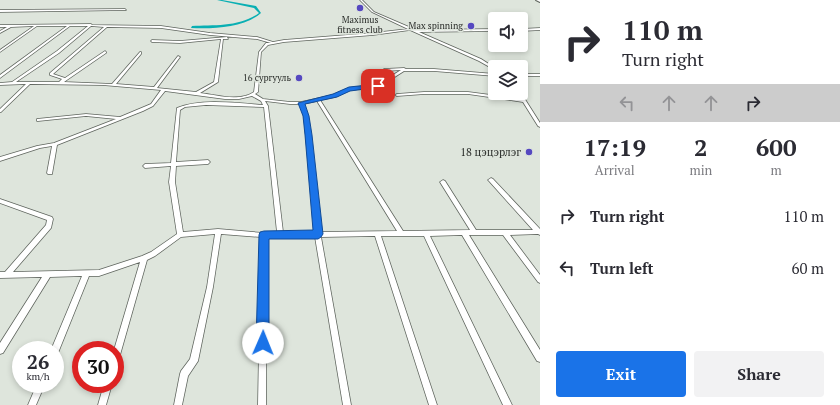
<!DOCTYPE html>
<meta charset="utf-8">
<style>
body{margin:0;font-family:"PT Serif",serif;background:#f2f2f3;color:#2b2b33;height:100vh;display:flex;flex-direction:column;font-size:15px;white-space:nowrap}
*{box-sizing:border-box;margin:0}
p{font-size:13px;color:#7c7c81}
.icon{flex:none;width:22px;height:22px;fill:none;stroke:currentColor;stroke-width:2;stroke-linecap:round;stroke-linejoin:round}
.map{position:relative;flex:1;overflow:hidden}
.panel{display:flex;flex-direction:column;background:#fff;width:300px}
.panel>*{flex:none}
.guide{background:#fff;color:#2b2b33;overflow:hidden}
.tools{position:absolute;left:488px;top:12px;display:grid;gap:8px}
.tools a{display:grid;place-items:center;width:40px;height:40px;border-radius:4px;background:#fff;box-shadow:0 2px 6px #0003;font-size:20px}
.speed{position:absolute;left:12px;top:341px;display:flex;gap:8px;font-size:20px;font-weight:700;text-align:center}
.speed>*{display:grid;place-content:center;width:52px;height:52px;border-radius:50%;background:#fff;box-shadow:0 2px 6px #0003;line-height:1}
.speed small{font-size:10px;font-weight:400}
.speed .limit{border:6px solid #d22;background:#fff;color:#111}
.pin{position:absolute;display:grid;place-items:center;width:34px;height:34px;color:#fff;margin:-17px;border-radius:8px;box-shadow:0 2px 6px #0006}
.me{position:absolute;width:44px;margin:-22px;rotate:1deg;stroke-linejoin:round;filter:drop-shadow(0 0 3px #0008)}
.turn{display:flex;align-items:center;gap:14px;height:84px;padding:0 16px;font-size:18px}
.turn .icon{width:52px;height:52px;stroke-width:2.5}
.turn b{display:block;font-size:28px;line-height:34px}
.lanes{display:flex;align-items:center;height:38px;padding:0 16px;background:#0003;justify-content:center;gap:20px;direction:ltr}
.lanes .off{opacity:.35}
.eta{display:flex;justify-content:space-evenly;align-items:center;height:68px;text-align:center}
.eta b{font-size:24px;font-weight:800;line-height:28px}
.cta{display:flex;gap:8px;margin-top:auto;padding:8px 16px}
.cta a{flex:1;height:46px;border-radius:4px;background:#1a73e8;color:#fff;font-size:16px;font-weight:800;line-height:46px;text-align:center}
.cta a+a{background:#f2f2f3;color:#2b2b33}
ul{padding:0;list-style:none}
li{display:flex;align-items:center;gap:12px;height:52px;padding:0 16px}
li div{flex:1}
li b{display:block;font-size:15px}
li em{font-style:normal}
main{display:flex;flex:1;min-height:0}
.map>svg:first-child{display:block}
</style>
<main>
<div class="map">
<svg width="540" height="405" viewBox="0 0 540 405">
<rect width="100%" height="100%" fill="#dee5dc"/>
<g fill="none" stroke-linecap="round" stroke-linejoin="round">
<path fill="#09afb3" fill-rule="evenodd" d="M217,0H222L256,6L261,13C244,28 213,29 191,28L192,26C214,25 240,27 259,13L254,8Z"/>
<defs>
<g id="street">
<path d="M360,0H362L374,12L416,30L495,29V31L419,32L481,59L495,68V70L479,61L410,30L373,35L284,42L268,45L261,52L258,92L255,94L263,99L290,102H301L333,95L349,88L377,85L381,82V71L384,69L404,68L406,69H434L495,74V76L434,71H404L379,87L350,90L335,97L320,100L403,231L470,230L440,182L443,180L445,181L476,230H533L489,181L488,180L491,178L493,179L540,229V235L538,234L510,235L540,275V283L538,282L503,235H469L540,350V362L537,361L462,235L430,236L512,405H503L424,236H381L437,405H429L375,236L321,237L351,405H343L315,237H267L266,405H258L261,237L221,234L213,287L198,361L188,376L182,405H174L180,374L181,371L190,359L207,287L215,234L181,237L155,256L147,260L118,362L115,363V350H114L140,262L99,276H89L58,353L55,354V350H51L82,276L50,277L3,353L0,354V343L42,277L0,278V272H5L46,225L47,220L0,203V199L52,217L53,219L51,228L13,272L99,270L142,256L151,252L177,234L169,182L171,166L145,168L143,166L145,164L171,163L177,108C200,98 238,103 263,105L261,101L252,96L239,99H225L165,91L153,106L143,111L57,145L52,174H48L47,173L52,146L40,148L0,161V157L37,146L54,143L116,119L86,116L38,121H37V119L86,114L120,117L151,104L161,90L103,85L30,84L1,112H0V109L26,84L0,85V83L12,82L57,51L88,26H70L0,78V75L67,26H37L0,52V50L34,26L11,27L0,33V31L7,27H0V25L91,24L92,25L161,26L210,33L257,37L273,42L284,40L373,33L408,29L372,12ZM91,26L104,27L50,73V75L62,79L59,82H16L59,53ZM107,27L161,28L210,35L257,39L271,43H266L259,52L254,92C239,102 217,95 200,93L218,82L223,39H228L227,37L180,41L152,40L151,41L152,42L180,43L221,39L214,82L196,92L157,88L180,57L178,56L154,87L116,84L141,54V52H140L112,84L64,82L106,53V52L105,51L65,78L53,74ZM401,70L385,80V71ZM265,101L290,104H300L304,116L315,232H283L268,106ZM317,101L397,231L321,232L308,116L303,104ZM206,105L264,107L277,232L264,233L218,229L183,232L175,182L176,166L208,164L210,162L208,160L176,162L180,110L185,107Z"/>
<path d="M0,10L125,9L126,10L0,12Z"/>
<path d="M540,28V30L521,31V29Z"/>
<rect x="521" y="74" width="19" height="2"/>
<path d="M424,92H468L521,99L517,93H521L540,123V127L538,126L523,102L468,94H424L397,96L395,95L397,94Z"/>
<path d="M37,384H45L36,405H28Z"/>
<path d="M104,384H112L106,405H98Z"/>
</g>
<path id="secondary" d="M536,0H540V2Z"/>
</defs>
<use href="#street" stroke="#5f655e" stroke-width="1.5"/>
<use href="#secondary" stroke="#5f655e" stroke-width="2"/>
<use href="#street" fill="#fff" fill-rule="evenodd"/>
<use href="#secondary" fill="#fff" fill-rule="evenodd"/>
</g>
<path fill="#1a73e8" stroke="#114b97" d="M378,84L381,86L380,87L350,91L337,97L305,104L309,116L312,135L323,234L321,237L318,239H269V343L267,348L263,350L258,348L256,343L259,235L260,232L264,231L313,230L305,135L303,116L298,103L333,94L349,87Z"/>
<g fill="#5548c0" stroke="#dee5dc" stroke-width="1.5">
<circle cx="360" cy="8" r="4"/>
<circle cx="471" cy="26" r="4"/>
<circle cx="299" cy="78" r="4"/>
<circle cx="529" cy="152" r="4"/>
</g>
<g text-anchor="middle" stroke-width="3" stroke-linejoin="round" paint-order="stroke">
<g font-size="9" fill="#2a2d2a" stroke="#dee5dc" text-anchor="end">
<text x="360" y="23" text-anchor="middle">Maximus<tspan x="360" dy="10">fitness club</tspan></text>
<text x="463" y="29">Max spinning</text>
<text x="291" y="81">16 сургууль</text>
</g>
<g font-size="11" fill="#2a2d2a" stroke="#dee5dc" text-anchor="end">
<text x="521" y="156">18 цэцэрлэг</text>
</g>
</g>
</svg>
<div class="tools">
<a><svg class="icon" aria-label="sound" viewBox="0 0 24 24"><path d="M4 9h4l5-4v14l-5-4H4zM17 9q2 3 0 6"/></svg></a>
<a><svg class="icon" aria-label="layers" viewBox="0 0 24 24"><path d="M12 4l9 5-9 5-9-5zM3 14l9 5 9-5"/></svg></a>
</div>
<div class="speed"><div>26<small>km/h</small></div><div class="limit">30</div></div>
<div class="pin" style="left:378px;top:86px;background:#d93025"><svg class="icon" aria-label="arrive" viewBox="0 0 24 24"><path d="M6 21V4h12l-3 4 3 4H6"/></svg></div>
<svg class="me" style="left:263px;top:343px" viewBox="-20 -20 40 40"><circle r="19" fill="#fff"/><path d="M0-13L10 11 0 6-10 11z" fill="#1a73e8"/></svg>
</div>
<section class="panel">
<div class="guide">
<div class="turn"><svg class="icon" aria-label="right" viewBox="0 0 24 24"><path d="M7 20v-9h11M14 6l5 5-5 5"/></svg><div><b>110 m</b>Turn right</div></div>
<div class="lanes"><svg class="icon off" aria-label="left" viewBox="0 0 24 24"><path d="M17 20v-9H6M10 6l-5 5 5 5"/></svg><svg class="icon off" aria-label="ahead" viewBox="0 0 24 24"><path d="M12 20V5M6 11l6-6 6 6"/></svg><svg class="icon off" aria-label="ahead" viewBox="0 0 24 24"><path d="M12 20V5M6 11l6-6 6 6"/></svg><svg class="icon" aria-label="right" viewBox="0 0 24 24"><path d="M7 20v-9h11M14 6l5 5-5 5"/></svg></div>
</div>
<div class="eta">
<div><b>17:19</b><p>Arrival</p></div>
<div><b>2</b><p>min</p></div>
<div><b>600</b><p>m</p></div>
</div>
<ul>
<li><svg class="icon" aria-label="right" viewBox="0 0 24 24"><path d="M7 20v-9h11M14 6l5 5-5 5"/></svg><div><b>Turn right</b></div><em>110 m</em></li>
<li><svg class="icon" aria-label="left" viewBox="0 0 24 24"><path d="M17 20v-9H6M10 6l-5 5 5 5"/></svg><div><b>Turn left</b></div><em>60 m</em></li>
</ul>
<div class="cta"><a>Exit</a><a>Share</a></div>
</section>
</main>
